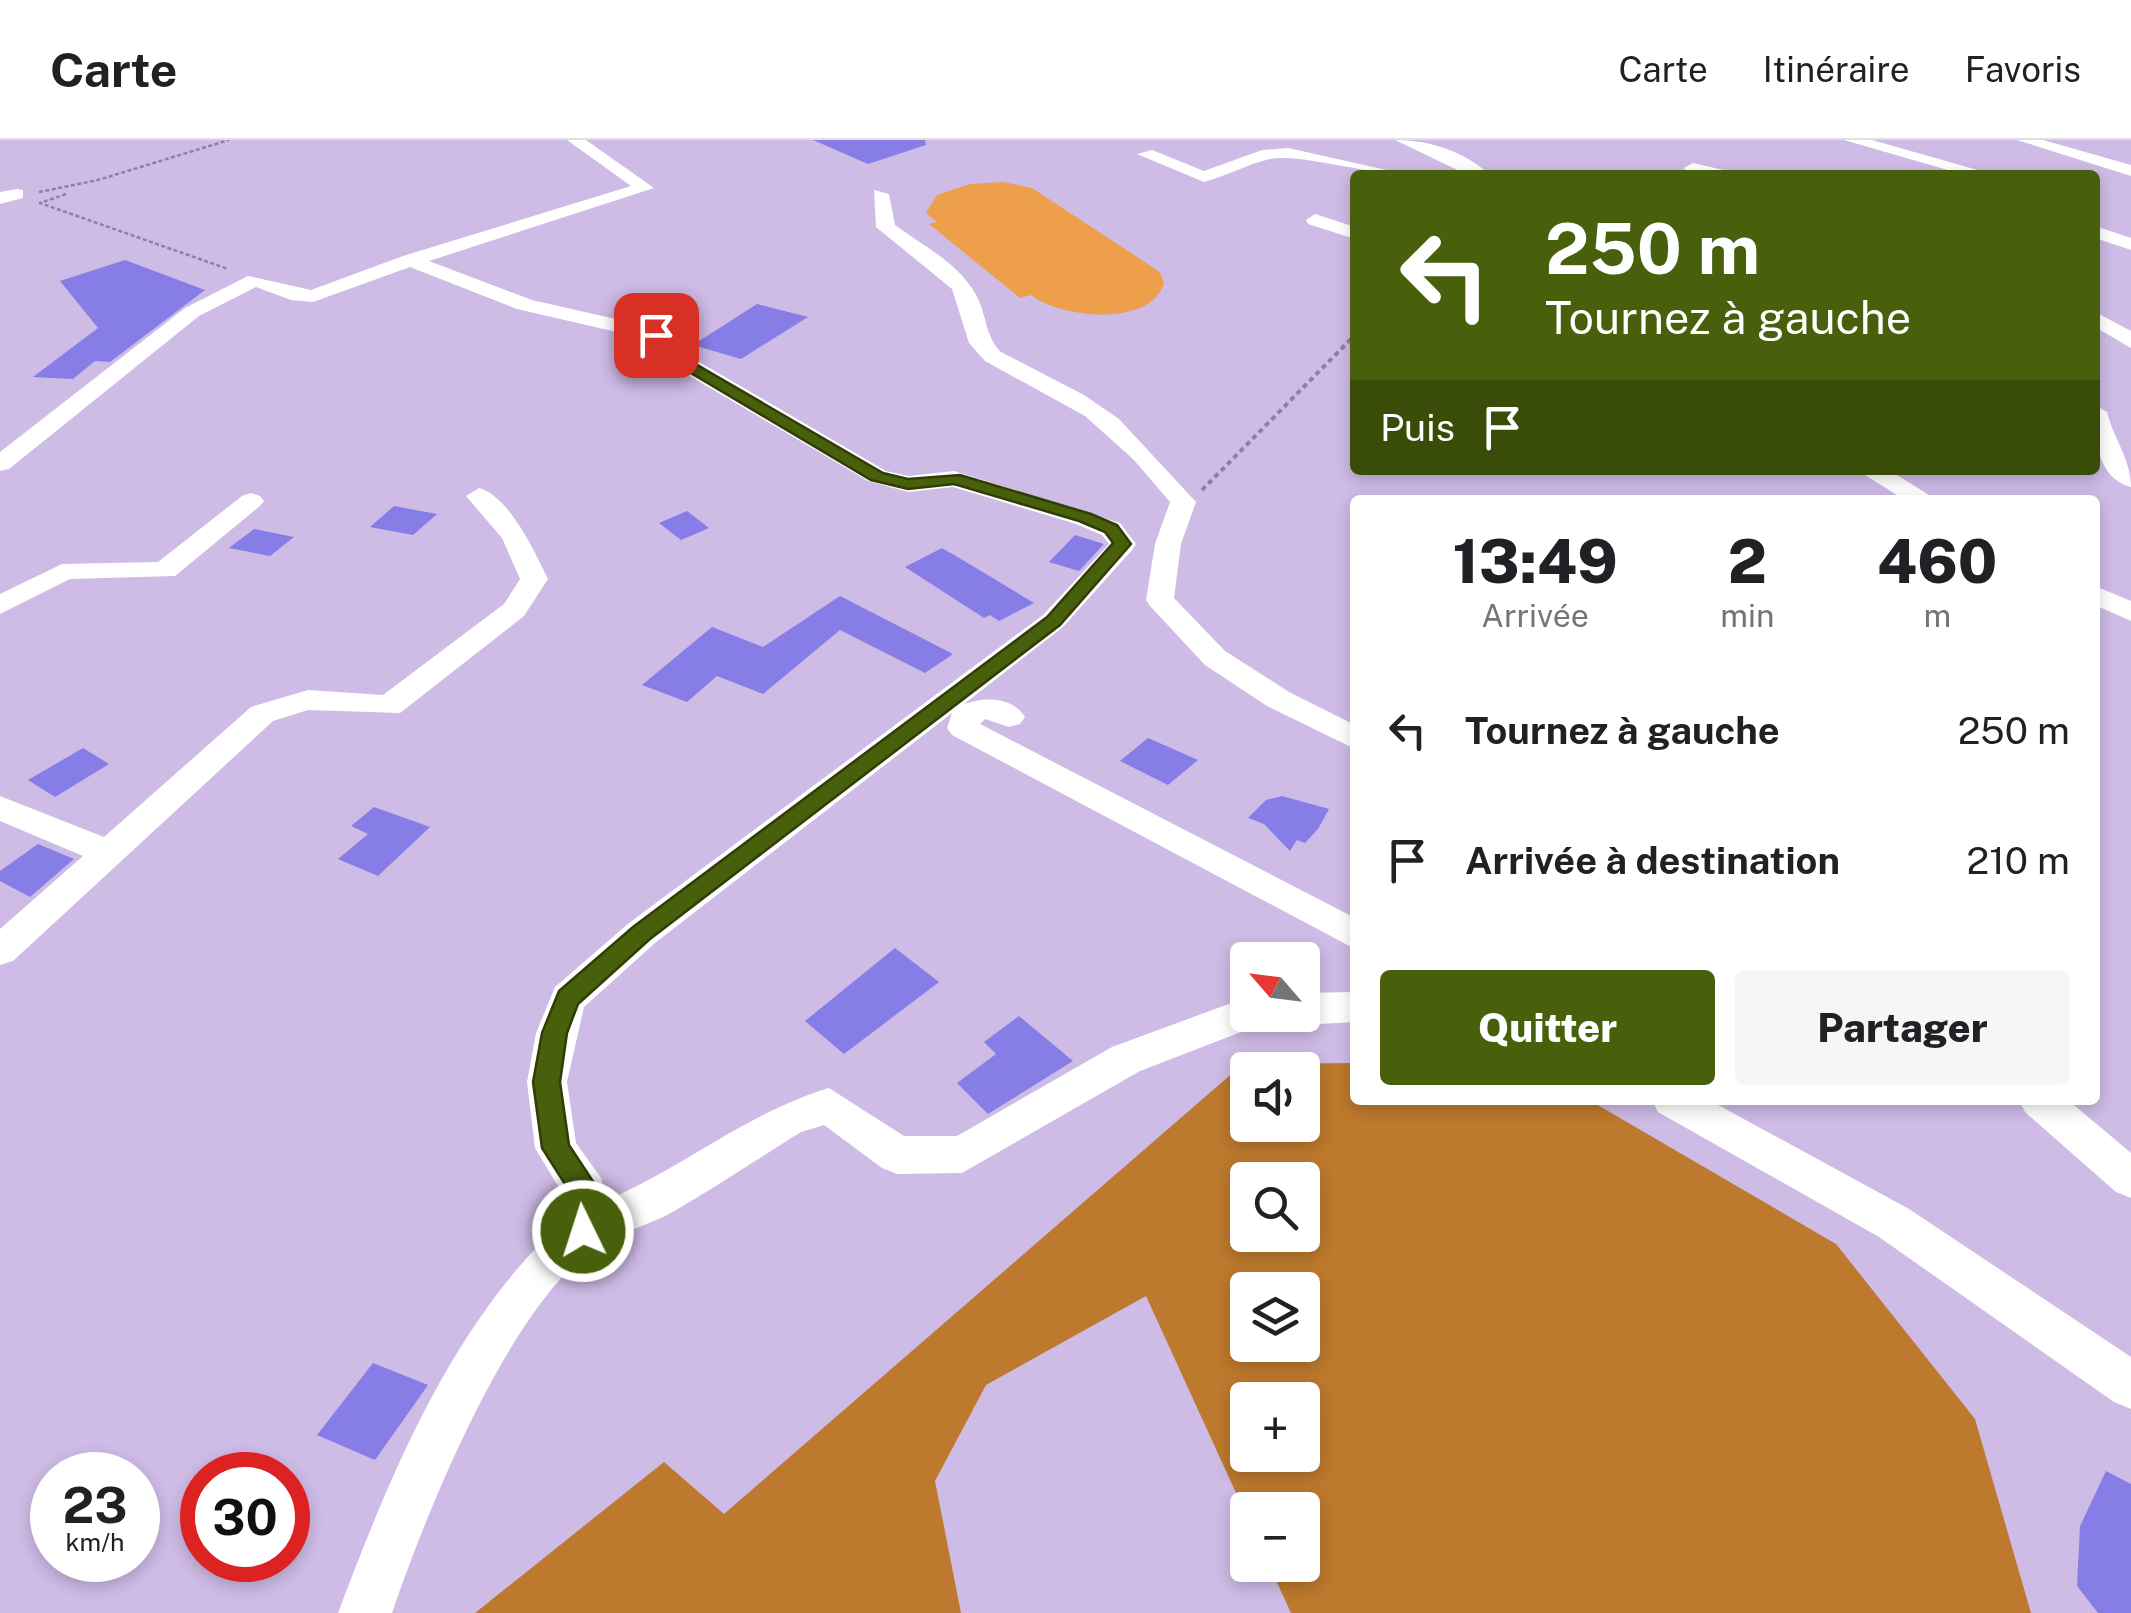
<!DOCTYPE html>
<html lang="fr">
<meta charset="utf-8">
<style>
body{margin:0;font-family:"Public Sans",sans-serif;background:#f6f6f6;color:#202124;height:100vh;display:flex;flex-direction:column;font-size:38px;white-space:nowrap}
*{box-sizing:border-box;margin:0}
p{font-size:32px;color:#757577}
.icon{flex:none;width:55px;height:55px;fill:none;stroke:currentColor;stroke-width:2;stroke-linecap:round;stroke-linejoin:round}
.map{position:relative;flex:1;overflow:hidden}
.panel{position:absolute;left:1350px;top:355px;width:750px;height:610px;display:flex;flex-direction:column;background:#fff;border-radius:10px;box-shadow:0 5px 15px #0003}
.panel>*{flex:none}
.top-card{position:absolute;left:1350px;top:30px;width:750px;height:305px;border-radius:10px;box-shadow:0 5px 15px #0003;background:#48600b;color:#fff;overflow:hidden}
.needle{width:65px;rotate:298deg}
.controls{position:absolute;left:1230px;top:802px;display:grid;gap:20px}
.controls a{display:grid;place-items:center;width:90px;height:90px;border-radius:10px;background:#fff;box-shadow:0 5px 15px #0003;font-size:50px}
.speed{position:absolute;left:30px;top:1312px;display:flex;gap:20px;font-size:50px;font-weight:700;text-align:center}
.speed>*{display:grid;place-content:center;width:130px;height:130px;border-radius:50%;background:#fff;box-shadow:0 5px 15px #0003;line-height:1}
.speed small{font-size:25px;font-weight:400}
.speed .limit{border:15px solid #d22;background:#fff;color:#111}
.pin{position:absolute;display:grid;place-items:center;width:85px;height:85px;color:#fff;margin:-42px;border-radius:20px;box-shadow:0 5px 15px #0006}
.me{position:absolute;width:110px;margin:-55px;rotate:356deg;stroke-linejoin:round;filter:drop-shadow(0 0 8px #0008)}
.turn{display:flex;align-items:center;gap:35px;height:210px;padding:0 30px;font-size:45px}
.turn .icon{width:130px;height:130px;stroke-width:2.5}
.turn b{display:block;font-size:70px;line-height:85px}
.then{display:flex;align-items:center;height:95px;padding:0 30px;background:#0003;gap:20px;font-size:38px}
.eta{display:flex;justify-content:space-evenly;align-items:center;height:170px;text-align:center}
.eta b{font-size:60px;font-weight:800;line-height:70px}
.button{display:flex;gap:20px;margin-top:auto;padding:20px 30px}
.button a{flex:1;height:115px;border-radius:10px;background:#48600b;color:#fff;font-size:40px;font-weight:800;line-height:115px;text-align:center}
.button a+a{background:#f6f6f6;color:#202124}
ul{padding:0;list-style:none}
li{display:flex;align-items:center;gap:30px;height:130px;padding:0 30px}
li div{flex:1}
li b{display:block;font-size:38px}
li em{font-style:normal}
header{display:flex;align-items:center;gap:60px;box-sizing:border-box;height:140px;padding:0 50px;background:#fff;border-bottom:2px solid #e0e0e0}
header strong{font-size:48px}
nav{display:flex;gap:55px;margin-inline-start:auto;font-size:35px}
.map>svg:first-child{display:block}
</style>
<header>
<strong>Carte</strong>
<nav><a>Carte</a><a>Itinéraire</a><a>Favoris</a></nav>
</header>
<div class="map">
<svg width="2131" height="1473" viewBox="0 0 2131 1473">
<rect width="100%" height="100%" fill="#cebbe6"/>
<path fill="#ed9f4b" d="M1003,42L1032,48L1160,132L1164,143C1151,188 1060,178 1031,155L1020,158L929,84L937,82L926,73L937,55L970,44Z"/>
<path fill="#bd792d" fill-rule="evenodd" d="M1355,923V960H1589L1836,1104L1975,1279L2031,1473H1291L1269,1425H1302V1370H1248L1247,1377L1146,1156L986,1245L935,1341L961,1473H475L664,1322L724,1374L1243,924ZM1248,930H1302V985H1248ZM1302,1040V1095H1248V1040ZM1248,1150H1302V1205H1248ZM1302,1260V1315H1248V1260Z"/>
<g fill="#867de6">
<path d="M813,0H925L926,5L868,24Z"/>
<path d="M125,120L205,150L110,222L95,221L73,239L33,237L98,188L60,141Z"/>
<path d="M757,164L808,177L741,219L693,205Z"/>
<path d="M394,366L437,374L413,395L370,387Z"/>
<path d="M687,371L709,388L681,400L659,383Z"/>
<path d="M254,389L294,397L270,416L229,408Z"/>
<path d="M1075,395L1104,404L1079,431L1049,422Z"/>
<path d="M942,408L971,425L1034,463L999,481L990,475L984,478L905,427Z"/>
<path d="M840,456L953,514L925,533L840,490L763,554L717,536L687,562L642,545L712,487L763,507Z"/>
<path d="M1148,598L1198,620L1168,645L1120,621Z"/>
<path d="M83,608L109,624L55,657L28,640Z"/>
<path d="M1282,656L1329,669L1318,689L1305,703L1297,700L1290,711L1264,684L1248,678L1266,660Z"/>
<path d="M374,667L430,687L378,736L338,719L368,694L351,686Z"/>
<path d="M38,704L74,719L30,757L0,741V731Z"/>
<path d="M895,808L939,842L844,914L805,881Z"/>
<path d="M1019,876L1073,921L988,974L957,943L996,914L984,902Z"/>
<path d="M373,1223L428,1245L375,1320L317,1295Z"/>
<path d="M2106,1331L2131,1344V1473H2098L2077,1446L2080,1386Z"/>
</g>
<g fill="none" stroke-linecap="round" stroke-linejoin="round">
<g stroke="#8f80a1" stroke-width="2.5" stroke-dasharray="4 2.5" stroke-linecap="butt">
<path d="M39,52L98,40L229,0"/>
<path d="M66,54L40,63L228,129"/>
</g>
<path stroke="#8f80a1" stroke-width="4" stroke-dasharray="5 4" stroke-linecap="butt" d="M1202,350L1355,195"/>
<g fill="#fff" fill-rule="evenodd">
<path d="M567,0H586L654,48L429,121L532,160L664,190L672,206L886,331L908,336L954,331L1120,383L1136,404L1132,410L1063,487L964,564C984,557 1012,556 1025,577L1020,584L1009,587L985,579L980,584L1355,778V809L952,595L947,588L952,573L655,803L584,867L567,942L576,1003L601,1038L607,1060C685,1027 746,973 829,948L904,996H957L1112,907L1234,862L1248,858V875H1266L1262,884L1140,931L962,1033L897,1034L882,1028L824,985L801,992C758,1019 715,1047 671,1073C649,1085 623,1091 601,1104C512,1157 425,1376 392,1473H338C391,1333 451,1185 562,1082L564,1056L535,1008L527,942L536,893L555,847L629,783L1043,475L1109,404L1102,395L1076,384L953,347L908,352L868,341L654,215L647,199L517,169L410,127L313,162L291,160L256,147L199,176L9,329L0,331V312L185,168L248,136L311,150L403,116L631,46Z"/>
<path d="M1395,0C1429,0 1464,11 1490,35H1468Z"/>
<path d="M1844,0H1872L1995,35H1965Z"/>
<path d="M2017,0H2043L2131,25V36Z"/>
<path d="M1288,8L1409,35C1370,35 1300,13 1270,19C1248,24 1226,36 1204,42L1137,14L1152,10L1204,31L1262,10Z"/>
<path d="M1693,23L1728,31L1731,35L1687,32L1684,28Z"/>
<path d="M17,49L23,50V58L0,64V52Z"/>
<path d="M874,50L889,54L895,85C923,106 957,122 975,153C987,173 984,195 1001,212L1084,255L1119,279L1196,362L1181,404L1174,458L1225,511L1289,552L1355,585V609L1267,566L1205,525L1150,466L1146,460L1155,404L1170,362L1133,319L1085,276L985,221L969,203L952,149L876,87Z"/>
<path d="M1315,74L1355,87V99L1308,84L1306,80Z"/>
<path d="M2095,86L2131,98V110L2095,98Z"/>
<path d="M2095,172L2131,191V208L2095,187Z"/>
<path d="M2095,265L2107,272C2114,300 2131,319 2131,347C2095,338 2095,294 2095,265Z"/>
<path d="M1857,330H1889L1937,360H1905Z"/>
<path d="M479,348C509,356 535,412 548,439L524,476L400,573L308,570L273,581L13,821L0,825V789L83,716L0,681V656L104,697L251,567L308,550L383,555L504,464L520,439L502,398L466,356Z"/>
<path d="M251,353L260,356L264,361L260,366L175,436L70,439L0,474V454L62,424L158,422L242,356Z"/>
<path d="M2095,446L2131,461V481L2095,465Z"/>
<path d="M1355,852V882L1302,885L1286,875H1302V853Z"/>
<path d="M1652,960H1709L1909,1069L2131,1217V1269L2114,1262L1879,1097L1658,972Z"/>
<path d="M2019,960H2068L2131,1013V1058L2116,1052L2025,972Z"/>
</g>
</g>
<path fill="#48600b" stroke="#2f3e07" stroke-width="2.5" d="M656,191L668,208L883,333L908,339L960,335L1091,374L1117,385L1131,404L1060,485L650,799L578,864L567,893L560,942L569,1005L600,1052L593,1101L583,1104L573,1101L569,1091L572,1055L542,1008L533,942L542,893L559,851L633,787L1047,477L1113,403L1105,392L1079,381L954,344L908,349L871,340L657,213L649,195Z"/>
</svg>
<div class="controls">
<a><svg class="needle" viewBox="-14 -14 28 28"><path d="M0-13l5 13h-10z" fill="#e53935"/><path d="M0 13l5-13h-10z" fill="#757577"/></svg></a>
<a><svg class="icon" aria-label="sound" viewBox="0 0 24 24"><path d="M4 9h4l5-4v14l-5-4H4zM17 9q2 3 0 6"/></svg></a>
<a><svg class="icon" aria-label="search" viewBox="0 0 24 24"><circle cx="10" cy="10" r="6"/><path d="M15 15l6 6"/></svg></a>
<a><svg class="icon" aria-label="layers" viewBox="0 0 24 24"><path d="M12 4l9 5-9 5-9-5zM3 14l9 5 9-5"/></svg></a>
<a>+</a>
<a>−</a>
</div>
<div class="speed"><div>23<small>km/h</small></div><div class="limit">30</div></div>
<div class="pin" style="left:656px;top:195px;background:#d93025"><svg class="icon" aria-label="arrive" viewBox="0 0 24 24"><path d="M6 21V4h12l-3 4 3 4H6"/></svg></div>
<svg class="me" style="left:583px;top:1091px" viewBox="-20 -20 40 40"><circle r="17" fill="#48600b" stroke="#fff" stroke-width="3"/><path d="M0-11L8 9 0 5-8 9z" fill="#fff"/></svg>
<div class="top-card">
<div class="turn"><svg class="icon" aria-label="left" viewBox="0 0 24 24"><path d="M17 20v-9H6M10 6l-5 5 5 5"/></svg><div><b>250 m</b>Tournez à gauche</div></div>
<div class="then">Puis<svg class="icon" aria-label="arrive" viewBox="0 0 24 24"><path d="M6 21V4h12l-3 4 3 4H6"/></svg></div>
</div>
<section class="panel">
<div class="eta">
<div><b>13:49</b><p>Arrivée</p></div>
<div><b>2</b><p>min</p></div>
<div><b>460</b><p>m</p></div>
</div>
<ul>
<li><svg class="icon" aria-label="left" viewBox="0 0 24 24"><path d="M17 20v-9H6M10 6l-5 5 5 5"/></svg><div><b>Tournez à gauche</b></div><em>250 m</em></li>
<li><svg class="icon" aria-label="arrive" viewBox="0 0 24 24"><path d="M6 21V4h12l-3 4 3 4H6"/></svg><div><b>Arrivée à destination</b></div><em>210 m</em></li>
</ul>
<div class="button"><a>Quitter</a><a>Partager</a></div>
</section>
</div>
